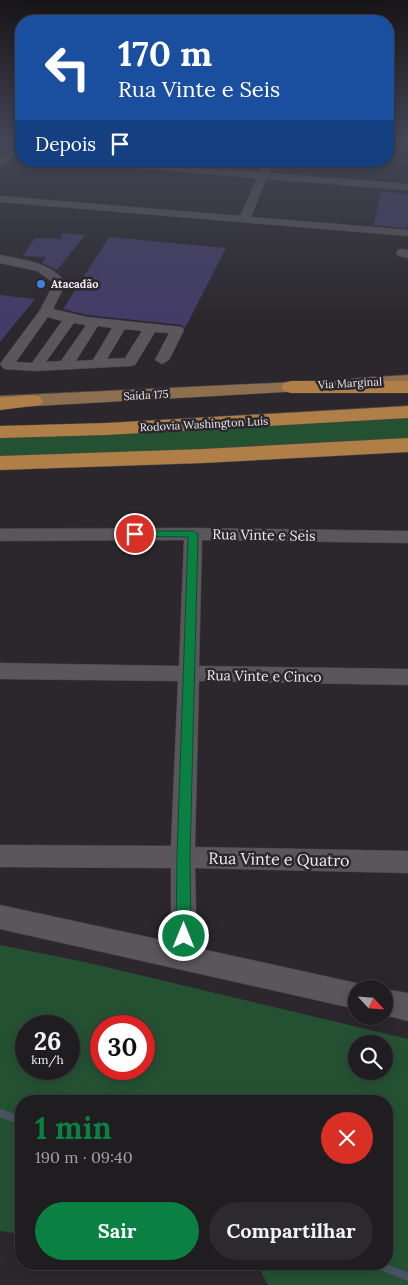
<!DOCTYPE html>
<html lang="pt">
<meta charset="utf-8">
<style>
body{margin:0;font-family:Lora,serif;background:#2d2a2e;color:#f1f3f6;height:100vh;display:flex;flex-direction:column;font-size:19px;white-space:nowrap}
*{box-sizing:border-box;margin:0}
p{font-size:16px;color:#a2a2a5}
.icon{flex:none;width:28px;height:28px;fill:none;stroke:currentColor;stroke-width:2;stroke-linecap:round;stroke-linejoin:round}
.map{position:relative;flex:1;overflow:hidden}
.panel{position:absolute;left:15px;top:1095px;width:378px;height:175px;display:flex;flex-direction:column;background:#201d21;border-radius:20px;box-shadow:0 2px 12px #0003,0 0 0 1px #3d3b3f}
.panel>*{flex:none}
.banner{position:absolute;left:15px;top:15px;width:379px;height:152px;border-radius:20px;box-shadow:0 2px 12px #0003,0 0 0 1px #3d3b3f;background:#1a4fa0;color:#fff;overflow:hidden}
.needle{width:32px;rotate:116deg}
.buttons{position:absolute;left:348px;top:980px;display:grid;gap:10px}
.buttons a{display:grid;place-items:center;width:45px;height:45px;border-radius:50%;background:#201d21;box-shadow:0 2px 12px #0003,0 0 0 1px #3d3b3f;font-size:25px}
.speed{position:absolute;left:15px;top:1015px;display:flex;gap:10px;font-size:25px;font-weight:700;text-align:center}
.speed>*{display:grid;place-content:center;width:65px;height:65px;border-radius:50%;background:#201d21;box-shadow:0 2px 12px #0003,0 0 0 1px #3d3b3f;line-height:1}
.speed small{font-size:12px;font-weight:400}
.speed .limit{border:8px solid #d22;background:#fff;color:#111}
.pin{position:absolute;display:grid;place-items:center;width:42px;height:42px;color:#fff;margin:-21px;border:2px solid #fff;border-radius:50%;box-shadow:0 1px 5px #0007}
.me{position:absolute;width:55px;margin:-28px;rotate:0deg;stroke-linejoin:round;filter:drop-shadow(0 0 4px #0008)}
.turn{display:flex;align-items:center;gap:18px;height:105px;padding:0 20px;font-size:22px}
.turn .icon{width:65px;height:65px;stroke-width:2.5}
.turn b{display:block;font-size:35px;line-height:42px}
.then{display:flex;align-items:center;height:48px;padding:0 20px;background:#0003;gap:10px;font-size:19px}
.round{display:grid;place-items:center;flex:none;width:52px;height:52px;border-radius:26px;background:#2d2a2e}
.summary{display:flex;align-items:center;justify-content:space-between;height:85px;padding:0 20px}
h1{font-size:30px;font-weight:700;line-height:38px;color:#0b8043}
.cta{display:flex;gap:10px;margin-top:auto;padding:10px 20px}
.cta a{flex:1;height:58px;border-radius:30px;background:#0b8043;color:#fff;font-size:20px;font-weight:700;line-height:58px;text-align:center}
.cta a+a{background:#2d2a2e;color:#f1f3f6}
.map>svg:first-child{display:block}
</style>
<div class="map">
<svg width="408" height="1285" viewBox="0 0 408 1285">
<rect width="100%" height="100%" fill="#2b272c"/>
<g fill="#255133" fill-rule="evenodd">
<path d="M408,417V440L0,458V438L123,433Z"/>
<path d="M0,945L85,962L408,1039V1285H268L260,1270L219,1264H386V1101H21V1234L0,1231ZM26,1026H69V1069H26ZM101,1026H144V1069H101ZM356,1044H384V1071H356Z"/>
</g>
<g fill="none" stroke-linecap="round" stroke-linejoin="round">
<g stroke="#475263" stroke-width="8">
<path d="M0,1113L21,1121"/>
<path d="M376,1264L408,1277"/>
</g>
</g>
<g fill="#433c69">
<path d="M381,192L408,194V222L406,228L374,225Z"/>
<path d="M63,233L85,235L57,270L42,263L46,257L23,256L35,238L60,239Z"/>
<path d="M109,237L226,248L185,328L182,325L87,315L63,309Z"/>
<path d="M0,295L35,299L0,342Z"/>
</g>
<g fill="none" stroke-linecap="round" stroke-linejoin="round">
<defs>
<g id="minor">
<path d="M17,141H21V148L4,165L0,166V158Z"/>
<path d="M388,141H408V147L388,146Z"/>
<path d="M77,161H123L259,172L264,161H274L269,173L408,184V190L266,179L251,217L408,230V236L0,202V196L240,216L257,178L82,164Z"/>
<path d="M402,249L408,250V258L398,256L396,253L398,250Z"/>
<path d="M0,255C24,260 51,262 66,283L53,309L87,317L182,327L184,330L169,360L162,364L155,360L169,333L155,332L135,365L130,366L36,371L4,369L0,364L40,310L54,283L37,271L0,263ZM48,317L62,321L32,363L16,362ZM74,323L86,325L61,361L46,362ZM98,326L112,328L93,360L76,361ZM125,329L142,331L125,358L107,359Z"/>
<path d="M193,528L408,531V543L202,540L199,666L408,669V685L199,681L195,847L408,851V873L195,868L197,948L356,983L367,989H356V1009L0,929V905L171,942V868L0,867V845L171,846L178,681L0,679V663L179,666L184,540L0,541V529Z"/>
<path d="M384,989L408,993V1021L384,1015Z"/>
</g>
<g id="major">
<path d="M408,375V385L357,388L351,387L348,383L351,379L357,378Z"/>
<path d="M315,381L321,382L324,386L321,390L0,408V396Z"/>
</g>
<g id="highway">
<path d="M291,381H408V393H291L284,391L281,387L284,383Z"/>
<path d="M33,395L40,397L43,401L40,405L0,410V398Z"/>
<path d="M408,406V418L106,435L0,438V426L106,423Z"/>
<path d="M408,438V452L203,463L0,470V456L203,449Z"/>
</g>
</defs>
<use href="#minor" stroke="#474548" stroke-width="1"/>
<use href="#major" stroke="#474548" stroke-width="1"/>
<use href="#highway" stroke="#474548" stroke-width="1"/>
<use href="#minor" fill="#5a565b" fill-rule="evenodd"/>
<use href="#major" fill="#8d6f4f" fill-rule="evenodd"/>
<use href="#highway" fill="#af7f47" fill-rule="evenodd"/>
</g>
<linearGradient id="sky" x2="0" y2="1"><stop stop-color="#181518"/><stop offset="0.44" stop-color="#444756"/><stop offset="1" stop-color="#444756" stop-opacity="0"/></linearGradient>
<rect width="408" height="321" fill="url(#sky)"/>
<path fill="#0b8043" stroke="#07532c" d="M135,531H193L198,534L190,857L191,936L189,941L184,943L178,941L176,936L177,857L188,537L131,536L130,534Z"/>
<circle fill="#3f7fe0" stroke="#2b272c" stroke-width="2" cx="41" cy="284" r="5"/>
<g text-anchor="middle" stroke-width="5" stroke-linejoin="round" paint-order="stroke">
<g font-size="11" font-weight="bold" fill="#edebee" stroke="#2b272c" text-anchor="start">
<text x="51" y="288">Atacadão</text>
</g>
<g font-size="11" fill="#edebee" stroke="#2b272c">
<text transform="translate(350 383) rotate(-3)" y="4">Via Marginal</text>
<text transform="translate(146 395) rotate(-3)" y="4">Saída 175</text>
<text transform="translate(204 424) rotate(-3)" y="4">Rodovia Washington Luís</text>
</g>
<g font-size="14" fill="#edebee" stroke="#2b272c">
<text transform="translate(264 535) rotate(1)" y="5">Rua Vinte e Seis</text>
<text transform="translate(264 676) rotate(1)" y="5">Rua Vinte e Cinco</text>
</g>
<g font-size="16" fill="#edebee" stroke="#2b272c">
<text transform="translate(279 859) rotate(1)" y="6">Rua Vinte e Quatro</text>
</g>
</g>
</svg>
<div class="buttons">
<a><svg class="needle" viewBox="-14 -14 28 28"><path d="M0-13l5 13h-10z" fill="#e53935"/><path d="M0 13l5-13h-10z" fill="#a2a2a5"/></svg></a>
<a><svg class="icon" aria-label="search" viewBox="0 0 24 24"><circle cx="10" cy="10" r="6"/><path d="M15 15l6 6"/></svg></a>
</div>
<div class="speed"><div>26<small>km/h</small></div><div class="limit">30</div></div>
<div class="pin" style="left:135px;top:534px;background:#d93025"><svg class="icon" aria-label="arrive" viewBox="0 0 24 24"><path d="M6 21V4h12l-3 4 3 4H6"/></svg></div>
<svg class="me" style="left:184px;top:936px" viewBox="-20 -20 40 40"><circle r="17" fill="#0b8043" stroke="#fff" stroke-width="3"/><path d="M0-11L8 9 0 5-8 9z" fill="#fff"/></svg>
<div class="banner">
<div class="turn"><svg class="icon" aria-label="left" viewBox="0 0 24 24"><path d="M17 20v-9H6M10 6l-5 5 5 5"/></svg><div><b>170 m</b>Rua Vinte e Seis</div></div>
<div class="then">Depois<svg class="icon" aria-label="arrive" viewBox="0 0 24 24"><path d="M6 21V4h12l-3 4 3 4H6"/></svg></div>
</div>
<section class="panel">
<div class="summary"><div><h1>1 min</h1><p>190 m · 09:40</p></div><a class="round" style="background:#d93025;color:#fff"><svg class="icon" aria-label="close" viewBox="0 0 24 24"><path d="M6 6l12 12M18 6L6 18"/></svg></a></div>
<div class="cta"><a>Sair</a><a>Compartilhar</a></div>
</section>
</div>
